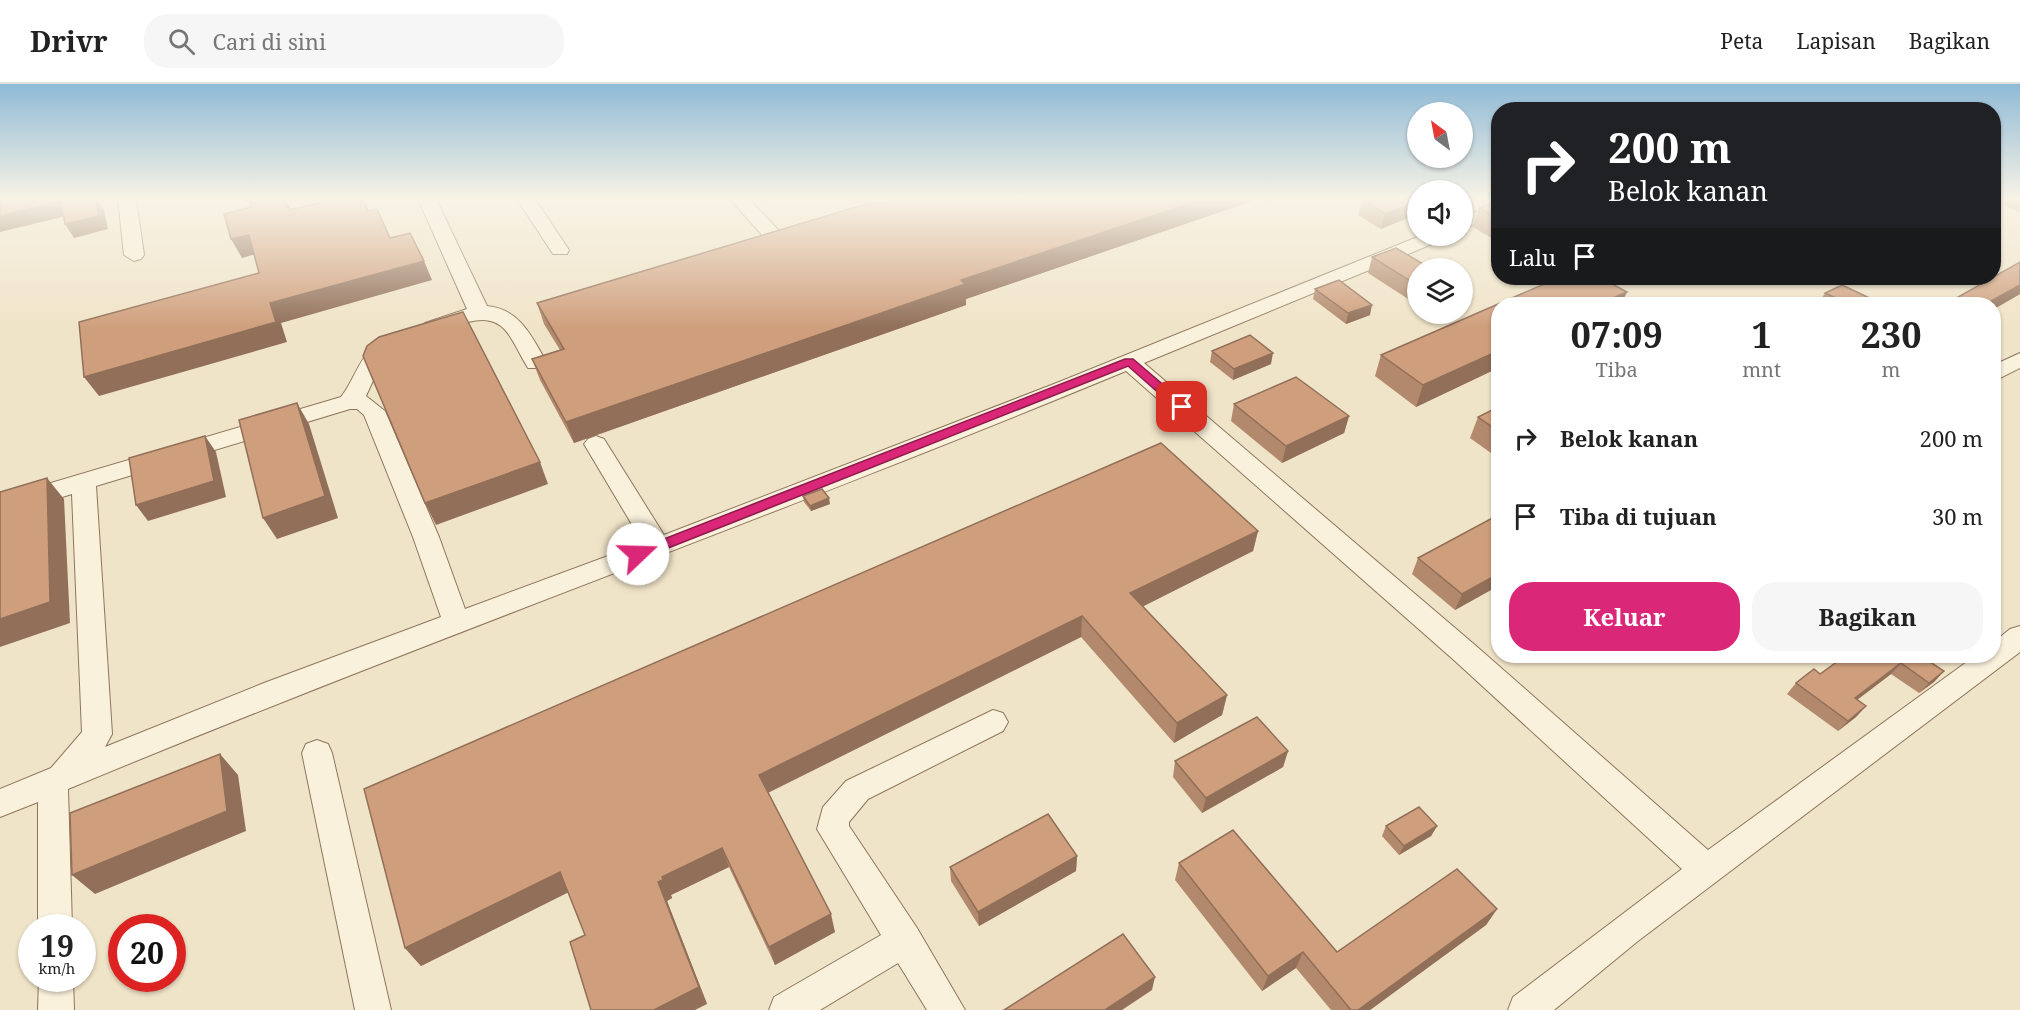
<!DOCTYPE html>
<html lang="id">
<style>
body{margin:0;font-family:"Noto Serif",serif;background:#f6f6f6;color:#222;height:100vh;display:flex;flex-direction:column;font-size:22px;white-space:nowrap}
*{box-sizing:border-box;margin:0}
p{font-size:20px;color:#767676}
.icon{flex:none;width:33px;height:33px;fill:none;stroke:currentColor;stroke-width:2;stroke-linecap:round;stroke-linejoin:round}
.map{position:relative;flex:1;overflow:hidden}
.drawer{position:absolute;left:1491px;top:213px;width:510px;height:366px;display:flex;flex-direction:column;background:#fff;border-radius:24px;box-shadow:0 2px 4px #0004}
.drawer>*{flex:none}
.top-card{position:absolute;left:1491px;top:18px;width:510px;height:183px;border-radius:24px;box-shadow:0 2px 4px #0004;background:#202124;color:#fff;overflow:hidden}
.needle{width:39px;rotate:328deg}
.buttons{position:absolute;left:1407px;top:18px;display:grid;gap:12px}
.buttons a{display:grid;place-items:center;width:66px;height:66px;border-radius:50%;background:#fff;box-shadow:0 2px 4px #0004;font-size:30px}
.speed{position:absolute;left:18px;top:830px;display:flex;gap:12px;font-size:30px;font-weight:700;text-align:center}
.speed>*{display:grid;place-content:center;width:78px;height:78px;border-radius:50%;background:#fff;box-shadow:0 2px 4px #0004;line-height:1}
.speed small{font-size:15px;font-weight:400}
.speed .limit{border:9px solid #d22;background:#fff;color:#111}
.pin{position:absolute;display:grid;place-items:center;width:51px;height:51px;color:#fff;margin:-26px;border-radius:12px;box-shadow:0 3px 9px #0006}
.me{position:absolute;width:66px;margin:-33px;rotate:69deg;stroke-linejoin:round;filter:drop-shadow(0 0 4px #0008)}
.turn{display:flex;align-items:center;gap:21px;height:126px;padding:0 18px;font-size:27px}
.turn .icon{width:78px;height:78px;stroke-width:2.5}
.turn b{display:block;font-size:42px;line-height:51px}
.then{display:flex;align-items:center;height:57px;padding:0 18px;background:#0003;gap:12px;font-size:22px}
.eta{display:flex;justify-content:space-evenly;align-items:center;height:102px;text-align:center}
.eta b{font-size:36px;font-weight:700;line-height:42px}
.action{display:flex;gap:12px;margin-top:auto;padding:12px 18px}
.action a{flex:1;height:69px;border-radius:24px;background:#db2777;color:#fff;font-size:24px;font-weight:700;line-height:69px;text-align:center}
.action a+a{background:#f6f6f6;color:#222}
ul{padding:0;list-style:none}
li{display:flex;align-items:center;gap:18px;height:78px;padding:0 18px}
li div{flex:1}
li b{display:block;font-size:22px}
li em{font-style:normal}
header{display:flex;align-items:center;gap:36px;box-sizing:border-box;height:84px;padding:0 30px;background:#fff;border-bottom:2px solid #e0e0e0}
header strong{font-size:28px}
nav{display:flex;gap:33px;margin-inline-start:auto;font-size:21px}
.search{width:420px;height:54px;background:#f6f6f6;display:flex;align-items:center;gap:15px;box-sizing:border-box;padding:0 21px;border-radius:24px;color:#767676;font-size:22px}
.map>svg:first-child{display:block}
</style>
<header>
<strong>Drivr</strong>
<div class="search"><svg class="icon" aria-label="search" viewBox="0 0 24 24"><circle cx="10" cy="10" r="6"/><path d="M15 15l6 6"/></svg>Cari di sini</div>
<nav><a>Peta</a><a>Lapisan</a><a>Bagikan</a></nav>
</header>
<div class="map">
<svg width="2020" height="926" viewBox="0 0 2020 926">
<rect width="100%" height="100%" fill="#f0e4c8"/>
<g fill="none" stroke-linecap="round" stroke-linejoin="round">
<defs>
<g id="minor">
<path d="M118,115H136L144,171L141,175L134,177L124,171Z"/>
<path d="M418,115H436L487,222C520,225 532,253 547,279L544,284H528C521,273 516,261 509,251C490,222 458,243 432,249L425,247L422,243L425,239L467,225Z"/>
<path d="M517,115H535L569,166L567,170H553Z"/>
<path d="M730,115H749L784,152L786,156L784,160H770Z"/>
<path d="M1498,120V131L1462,145V133Z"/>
<path d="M1420,152H1444L1442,156L1144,279L1475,561L1708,766L1975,572H1994V558L2010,545L2020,542V568L1638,857L1554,926H1508L1513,913L1682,785L1455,577L1126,287C776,432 419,559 68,705L72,843H38V718L0,733V705L51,684L82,648L72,410L0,432V414L341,313C357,294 366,247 400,256L404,260L381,279L366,312L385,327L439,453L465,525L643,459L584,360L588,355L596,352L604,355L664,451L1059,298ZM350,325H357L364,331L413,453L441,533L264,599L105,663L112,650L96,402Z"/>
<path d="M2020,269V284L1994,297V281Z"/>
<path d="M993,626L1003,629L1008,638L1003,647L868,715L849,738V742L917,844L965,926H927L898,879L820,926H769L774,913L881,851L817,745L823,723L846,697Z"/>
<path d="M317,656L328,660L332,669L391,926H355L302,669L306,660Z"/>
<path d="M39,894H73L74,926H38Z"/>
</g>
</defs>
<use href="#minor" stroke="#8d765c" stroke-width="2"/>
<use href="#minor" fill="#faf1dc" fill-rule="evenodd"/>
</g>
<g fill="#b2896c">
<path d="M897,115H1258L966,215V221L574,359L540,296L532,275L560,266L544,240L537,219Z"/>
<path d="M1418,115L1381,145L1358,131L1362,116Z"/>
<path d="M1994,115H2020V128L1994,117Z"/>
<path d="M1498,116V158L1473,143L1479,124Z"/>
<path d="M1372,173L1418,184V219L1416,220L1368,189Z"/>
<path d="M1558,194H1601L1627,208L1621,220H1498V284L1416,323L1375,292L1381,271Z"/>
<path d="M1603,194H1623L1612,199Z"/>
<path d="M1315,205L1370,231L1346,240L1313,215Z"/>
<path d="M1825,209L1882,220H1818Z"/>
<path d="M2020,210L1994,225V220H1950L1953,216Z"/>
<path d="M1212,267L1271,280L1233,296L1210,278Z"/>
<path d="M1234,320L1349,332L1344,349L1282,379L1231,337Z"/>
<path d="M1498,323V374L1470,354L1478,333Z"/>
<path d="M803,412L830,420L811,427L804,418Z"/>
<path d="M1498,431V502L1455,526L1412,490L1418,474Z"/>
<path d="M1258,447L1253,467L1143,522L1227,611L1222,631L1174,659L1081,553L768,709L835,848L775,881L729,783L671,811L672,814L667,817L707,920L585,851L568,808L421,882L405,864Z"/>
<path d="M1921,572L1944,587L1934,598L1919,609L1891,590L1857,616L1866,622L1856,633L1838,647L1787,610L1796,599L1820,590Z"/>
<path d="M1288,667L1283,683L1202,729L1173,693L1175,677Z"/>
<path d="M1386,742H1437L1431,752L1399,771L1382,752Z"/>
<path d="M1077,772L1076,787L979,842L951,797L950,783Z"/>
<path d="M1179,779L1337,868L1497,825L1486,841L1370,926H1331L1296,884L1262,907L1175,796Z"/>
</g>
<g fill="#916f58">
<path d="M96,115H97L104,126L108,145L74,154L65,140Z"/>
<path d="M284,115H286L298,145L289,126Z"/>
<path d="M1203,115H1258L966,215V221L574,359L566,338L961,196Z"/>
<path d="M61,117L70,131L0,148V132Z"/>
<path d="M1418,117V130L1381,145L1385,130Z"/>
<path d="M249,151L259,169L242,174L231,155Z"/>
<path d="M424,177L432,196L281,239L287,258L99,312L84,293L270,219Z"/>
<path d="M1615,194H1623L1612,199Z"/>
<path d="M2020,201V210L1994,225V220H1986Z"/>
<path d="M1627,208L1621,220H1599Z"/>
<path d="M1372,221L1370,231L1346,240L1348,229Z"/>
<path d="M1498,267V284L1416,323L1423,301Z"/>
<path d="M1273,269L1271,280L1233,296L1234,285Z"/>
<path d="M297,319L309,340L338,434L277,455L263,434Z"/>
<path d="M1349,332L1344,349L1282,379L1286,362Z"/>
<path d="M205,352L216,368L226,413L148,437L136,421Z"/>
<path d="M540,378L548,400L436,441L425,419Z"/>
<path d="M47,394L64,415L70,539L0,563V535Z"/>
<path d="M829,414L830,420L811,427L810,422Z"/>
<path d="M1258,447L1253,467L1128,530L1130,509Z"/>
<path d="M1498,490V502L1455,526L1462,510Z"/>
<path d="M1082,532L1081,553L765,710L759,691Z"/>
<path d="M1901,579L1891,590L1845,625L1855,614Z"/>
<path d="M1944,587L1934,598L1919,609L1929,599Z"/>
<path d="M1227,611L1222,631L1174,659L1177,639Z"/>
<path d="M1866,622L1856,633L1838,647L1848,637Z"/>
<path d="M1288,667L1283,683L1202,729L1206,714Z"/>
<path d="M220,670L238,691L246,747L95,810L72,791Z"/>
<path d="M1437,742L1431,752L1399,771L1404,762Z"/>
<path d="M722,764L729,783L671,811L672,814L667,817L707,920L695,926H654L658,798L662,793Z"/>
<path d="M1077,772L1076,787L979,842L978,828Z"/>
<path d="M560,788L571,807L421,882L405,864Z"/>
<path d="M1497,825L1486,841L1370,926H1358Z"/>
<path d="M831,830L835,848L775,881L769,863Z"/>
<path d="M1303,868L1296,884L1262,907L1268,892Z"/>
<path d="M1155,893L1152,906L1122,926H1105Z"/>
</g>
<g fill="#cf9f7d" stroke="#916f58" stroke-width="1.5">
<path d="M0,115H96L99,132L65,140L61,117L0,132Z"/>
<path d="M249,115H284L289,126L334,115H363L368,127L377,125L390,154L410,149L424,177L270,219L276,238L84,293L79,238L259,189L249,151L231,155L224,130L251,123Z"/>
<path d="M897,115H1203L961,196L965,200L566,338L532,275L564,265L537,219L876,117L879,120Z"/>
<path d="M1364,115H1418V117L1385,130L1362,116Z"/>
<path d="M1498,116V135L1479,124Z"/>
<path d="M1396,164L1430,184H1418V202L1372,173Z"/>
<path d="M2020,178V201L1986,220H1962L1953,216Z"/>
<path d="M1558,194H1601L1627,208L1599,220H1498V267L1423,301L1381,271Z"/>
<path d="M1339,196L1372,221L1348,229L1315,205Z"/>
<path d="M1842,201L1882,220H1848L1825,209Z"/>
<path d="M463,228L540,378L425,419L363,272L367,262L379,253Z"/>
<path d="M1250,251L1273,269L1234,285L1212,267Z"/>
<path d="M1296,293L1349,332L1286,362L1234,320Z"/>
<path d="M297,319L325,412L263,434L239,336Z"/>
<path d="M1498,323V347L1478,333Z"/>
<path d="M205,352L214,397L136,421L129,374Z"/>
<path d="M1161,359L1258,447L1130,509L1227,611L1177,639L1082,532L759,691L831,830L769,863L722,764L662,793L663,796L658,798L699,903L654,926H591L570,858L585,851L560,788L405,864L364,705Z"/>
<path d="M47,394L50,518L0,535V408Z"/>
<path d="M822,405L829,414L810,422L803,412Z"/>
<path d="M1498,431V490L1462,510L1418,474Z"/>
<path d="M1845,572H1921L1944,587L1929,599L1901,579L1855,614L1866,622L1848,637L1796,599L1814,585L1820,590Z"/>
<path d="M1257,633L1288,667L1206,714L1175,677Z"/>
<path d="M220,670L227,727L72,791L70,729Z"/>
<path d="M1419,723L1437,742L1404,762L1386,742Z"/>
<path d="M1048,730L1077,772L978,828L950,783Z"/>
<path d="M1233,746L1337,868L1457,785L1497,825L1358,926H1351L1303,868L1268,892L1179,779Z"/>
<path d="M1123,850L1155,893L1105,926H1004Z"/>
</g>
<linearGradient id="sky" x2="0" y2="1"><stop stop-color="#8fbad6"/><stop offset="0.47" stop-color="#f8f3e6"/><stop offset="1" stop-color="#f8f3e6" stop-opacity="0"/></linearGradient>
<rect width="2020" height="244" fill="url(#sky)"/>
<path fill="#db2777" stroke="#8e194d" stroke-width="1.5" d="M1125,275H1133L1187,321V326H1178L1128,282L643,474H633L631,470L633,467Z"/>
</svg>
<div class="buttons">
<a><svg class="needle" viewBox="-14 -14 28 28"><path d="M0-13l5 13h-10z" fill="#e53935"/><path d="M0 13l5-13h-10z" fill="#767676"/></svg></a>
<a><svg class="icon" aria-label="sound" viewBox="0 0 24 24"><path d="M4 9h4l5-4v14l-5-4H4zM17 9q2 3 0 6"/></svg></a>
<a><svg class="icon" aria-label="layers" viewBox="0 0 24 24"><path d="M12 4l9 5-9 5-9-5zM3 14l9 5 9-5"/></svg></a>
</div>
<div class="speed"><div>19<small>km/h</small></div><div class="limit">20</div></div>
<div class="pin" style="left:1182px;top:323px;background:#d93025"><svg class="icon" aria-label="arrive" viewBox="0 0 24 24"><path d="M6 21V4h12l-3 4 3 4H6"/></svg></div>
<svg class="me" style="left:638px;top:470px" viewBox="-20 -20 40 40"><circle r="19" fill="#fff"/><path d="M0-13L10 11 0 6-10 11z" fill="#db2777"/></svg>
<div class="top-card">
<div class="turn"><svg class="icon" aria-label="right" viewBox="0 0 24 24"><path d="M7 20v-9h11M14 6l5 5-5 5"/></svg><div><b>200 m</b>Belok kanan</div></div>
<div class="then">Lalu<svg class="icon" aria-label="arrive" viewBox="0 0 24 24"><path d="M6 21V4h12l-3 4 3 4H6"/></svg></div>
</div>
<section class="drawer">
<div class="eta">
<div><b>07:09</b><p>Tiba</p></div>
<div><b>1</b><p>mnt</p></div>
<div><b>230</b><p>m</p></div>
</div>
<ul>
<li><svg class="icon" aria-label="right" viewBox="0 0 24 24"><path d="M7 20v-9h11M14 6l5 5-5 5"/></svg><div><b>Belok kanan</b></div><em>200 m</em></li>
<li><svg class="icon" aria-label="arrive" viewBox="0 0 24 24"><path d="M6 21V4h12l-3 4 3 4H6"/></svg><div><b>Tiba di tujuan</b></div><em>30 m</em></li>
</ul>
<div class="action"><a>Keluar</a><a>Bagikan</a></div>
</section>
</div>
